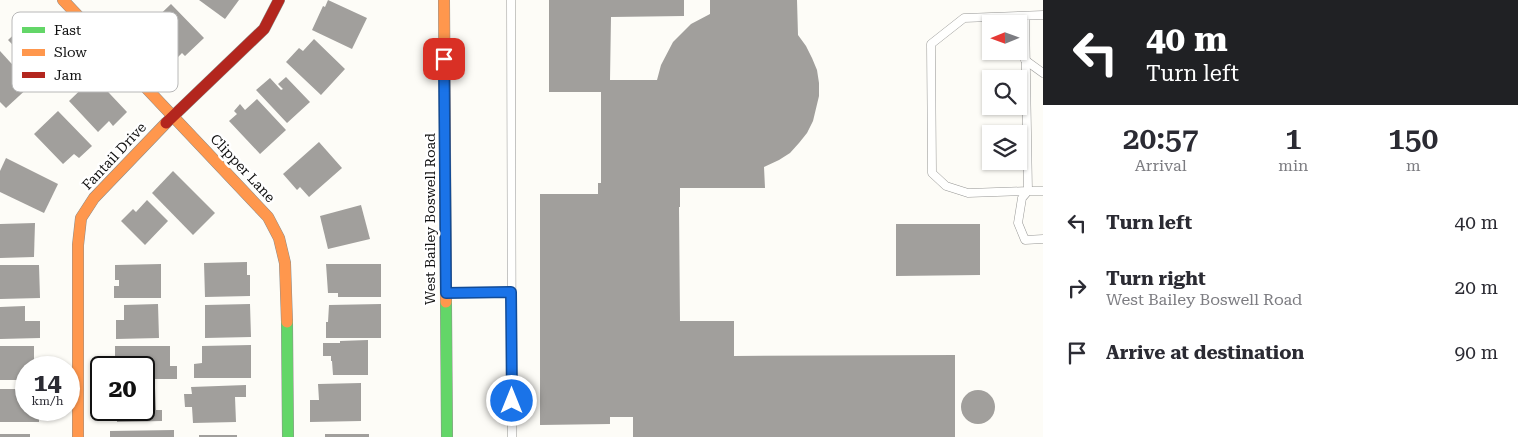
<!DOCTYPE html>
<style>
body{margin:0;font-family:"Roboto Serif",serif;background:#f2f2f3;color:#2b2b33;height:100vh;display:flex;flex-direction:column;font-size:19px;white-space:nowrap}
*{box-sizing:border-box;margin:0}
p{font-size:16px;color:#7c7c81}
.icon{flex:none;width:28px;height:28px;fill:none;stroke:currentColor;stroke-width:2;stroke-linecap:round;stroke-linejoin:round}
.map{position:relative;flex:1;overflow:hidden}
.sheet{display:flex;flex-direction:column;background:#fff;width:475px}
.sheet>*{flex:none}
.guide{background:#202124;color:#fff;overflow:hidden}
.needle{width:32px;rotate:269deg}
.fabs{position:absolute;left:982px;top:15px;display:grid;gap:10px}
.fabs a{display:grid;place-items:center;width:45px;height:45px;border-radius:0px;background:#fff;box-shadow:0 1px 4px #0004;font-size:25px}
.speed{position:absolute;left:15px;top:356px;display:flex;gap:10px;font-size:25px;font-weight:700;text-align:center}
.speed>*{display:grid;place-content:center;width:65px;height:65px;border-radius:50%;background:#fff;box-shadow:0 1px 4px #0004;line-height:1}
.speed small{font-size:12px;font-weight:400}
.speed .limit{border:2px solid #111;border-radius:8px;background:#fff;color:#111}
.pin{position:absolute;display:grid;place-items:center;width:42px;height:42px;color:#fff;margin:-21px;border-radius:10px;box-shadow:0 2px 8px #0006}
.me{position:absolute;width:55px;margin:-28px;rotate:0deg;stroke-linejoin:round;filter:drop-shadow(0 0 4px #0008)}
.turn{display:flex;align-items:center;gap:18px;height:105px;padding:0 20px;font-size:22px}
.turn .icon{width:65px;height:65px;stroke-width:2.5}
.turn b{display:block;font-size:35px;line-height:42px}
.eta{display:flex;justify-content:space-evenly;align-items:center;height:85px;text-align:center}
.eta b{font-size:30px;font-weight:600;line-height:35px}
ul{padding:0;list-style:none}
li{display:flex;align-items:center;gap:15px;height:65px;padding:0 20px}
li div{flex:1}
li b{display:block;font-size:19px}
li em{font-style:normal}
main{display:flex;flex:1;min-height:0}
.map>svg:first-child{display:block}
</style>
<main>
<div class="map">
<svg width="1043" height="437" viewBox="0 0 1043 437">
<rect width="100%" height="100%" fill="#fdfcf7"/>
<g fill="#a19f9c">
<path d="M199,0H239L225,19Z"/>
<path d="M328,0L367,18L352,49L312,30L323,6L325,7Z"/>
<path d="M549,0H684V16L611,17L610,80H657L661,65L673,42L691,24L710,14V0H797L798,35L806,46L812,58L817,70L819,83V96L813,121L807,133L799,143L790,153L779,160L764,167L765,188H680V207H679L680,321H734V356L955,355V437H633V417H610V424L540,425V194H598V183H601V92H549Z"/>
<path d="M171,4L204,38L185,56L182,53L176,59L146,28Z"/>
<path d="M31,13L69,53L44,77L8,40L20,29L18,26Z"/>
<path d="M314,39L345,69L321,95L286,62L299,48L303,51Z"/>
<path d="M0,51L31,85L6,108L0,102Z"/>
<path d="M94,77L127,112L113,126L109,121L98,132L69,101Z"/>
<path d="M286,77L310,102L287,123L256,90L270,78L281,90L283,89L278,84Z"/>
<path d="M257,99L286,130L260,154L229,121L237,114L234,111L240,104L245,110Z"/>
<path d="M58,111L92,146L79,158L74,154L63,164L34,134Z"/>
<path d="M319,142L342,168L309,197L300,187L297,190L283,174Z"/>
<path d="M6,158L58,184L44,213L0,192V171Z"/>
<path d="M173,171L215,213L193,235L152,193Z"/>
<path d="M147,200L168,221L145,245L121,221L133,209L136,212Z"/>
<path d="M361,205L370,239L328,249L320,216Z"/>
<path d="M35,223L34,257L0,258V224Z"/>
<path d="M896,224H980V275L896,276Z"/>
<path d="M247,262V275H250V296L205,297L204,263Z"/>
<path d="M161,264V298H114V286H119V280H115V265Z"/>
<path d="M326,264H381V297H338V293H328Z"/>
<path d="M0,265H39L40,298L0,299Z"/>
<path d="M158,304L159,338L116,339V320H124V305Z"/>
<path d="M250,304L251,337L205,338V305Z"/>
<path d="M381,304V338H326V322H328L329,305Z"/>
<path d="M25,306V321H40V338L0,339V307Z"/>
<path d="M368,340V375H333L332,361H331V356H323V343H340V341Z"/>
<path d="M251,345V378H194V364L202,363V346Z"/>
<path d="M0,346H34V361H41V368H26V380H0Z"/>
<path d="M115,346H170V366H177V379H144V368H117L118,364L115,365Z"/>
<path d="M361,383V421L310,422V400H319L318,384Z"/>
<path d="M246,385V397H235L236,422L193,423L192,407H185L184,394H192L191,387Z"/>
<path d="M144,388H155L156,410H162V421L117,422V410H144Z"/>
<path d="M0,389H26V410H39V422H0Z"/>
<circle cx="978" cy="407" r="17"/>
<path d="M174,430V437H110V431Z"/>
<rect x="0" y="434" width="30" height="3"/>
<rect x="325" y="434" width="44" height="3"/>
<rect x="199" y="435" width="38" height="2"/>
</g>
<g fill="none" stroke-linecap="round" stroke-linejoin="round">
<defs>
<g id="lane">
<path d="M511,0L512,437"/>
<path d="M1025,16L1028,191L968,193L946,186L932,173L931,44L964,18L1043,15"/>
<path d="M1025,60L1043,73"/>
<path d="M1043,191H1028L1022,198L1018,223L1025,240L1043,239"/>
<path d="M448,293L511,292"/>
</g>
<g id="fast">
<path d="M446,302L447,437"/>
<path d="M287,322L288,437"/>
</g>
<g id="slow">
<path d="M63,0L268,217L279,238L285,263L287,322"/>
<path d="M444,0L446,302"/>
<path d="M78,437V245L81,218L94,198L166,123"/>
</g>
<path id="jam" d="M166,123L264,29L279,0"/>
</defs>
<use href="#lane" stroke="#979795" stroke-width="9"/>
<use href="#fast" stroke="#8e8d8b" stroke-width="12"/>
<use href="#slow" stroke="#8e8d8b" stroke-width="12"/>
<use href="#jam" stroke="#8e8d8b" stroke-width="12"/>
<use href="#lane" stroke="#fffffe" stroke-width="8"/>
<use href="#fast" stroke="#63d668" stroke-width="11"/>
<use href="#slow" stroke="#ff974d" stroke-width="11"/>
<use href="#jam" stroke="#b3261e" stroke-width="11"/>
</g>
<g fill="none" stroke-linecap="round" stroke-linejoin="round">
<defs>
<path id="route" d="M444,59L446,293L511,292L512,401"/>
</defs>
<use href="#route" stroke="#114b97" stroke-width="12"/>
<use href="#route" stroke="#1a73e8" stroke-width="9"/>
</g>
<g text-anchor="middle" stroke-width="5" stroke-linejoin="round" paint-order="stroke">
<g font-size="14" fill="#111" stroke="#fff">
<text transform="translate(114 156) rotate(-47)" y="5">Fantail Drive</text>
<text transform="translate(243 168) rotate(47)" y="5">Clipper Lane</text>
<text transform="translate(430 219) rotate(-90)" y="5">West Bailey Boswell Road</text>
</g>
</g>
<rect x="12" y="12" width="166" height="80" rx="8" fill="#fff" stroke="#b8b8b8" stroke-width="1"/>
<rect x="22" y="27" width="23" height="6" fill="#63d668"/>
<rect x="22" y="49" width="23" height="7" fill="#ff974d"/>
<rect x="22" y="72" width="23" height="6" fill="#b3261e"/>
<g font-size="14" fill="#111">
<text x="54" y="35">Fast</text>
<text x="54" y="57">Slow</text>
<text x="54" y="80">Jam</text>
</g>
</svg>
<div class="fabs">
<a><svg class="needle" viewBox="-14 -14 28 28"><path d="M0-13l5 13h-10z" fill="#e53935"/><path d="M0 13l5-13h-10z" fill="#7c7c81"/></svg></a>
<a><svg class="icon" aria-label="search" viewBox="0 0 24 24"><circle cx="10" cy="10" r="6"/><path d="M15 15l6 6"/></svg></a>
<a><svg class="icon" aria-label="layers" viewBox="0 0 24 24"><path d="M12 4l9 5-9 5-9-5zM3 14l9 5 9-5"/></svg></a>
</div>
<div class="speed"><div>14<small>km/h</small></div><div class="limit">20</div></div>
<div class="pin" style="left:444px;top:59px;background:#d93025"><svg class="icon" aria-label="arrive" viewBox="0 0 24 24"><path d="M6 21V4h12l-3 4 3 4H6"/></svg></div>
<svg class="me" style="left:512px;top:401px" viewBox="-20 -20 40 40"><circle r="17" fill="#1a73e8" stroke="#fff" stroke-width="3"/><path d="M0-11L8 9 0 5-8 9z" fill="#fff"/></svg>
</div>
<section class="sheet">
<div class="guide">
<div class="turn"><svg class="icon" aria-label="left" viewBox="0 0 24 24"><path d="M17 20v-9H6M10 6l-5 5 5 5"/></svg><div><b>40 m</b>Turn left</div></div>
</div>
<div class="eta">
<div><b>20:57</b><p>Arrival</p></div>
<div><b>1</b><p>min</p></div>
<div><b>150</b><p>m</p></div>
</div>
<ul>
<li><svg class="icon" aria-label="left" viewBox="0 0 24 24"><path d="M17 20v-9H6M10 6l-5 5 5 5"/></svg><div><b>Turn left</b></div><em>40 m</em></li>
<li><svg class="icon" aria-label="right" viewBox="0 0 24 24"><path d="M7 20v-9h11M14 6l5 5-5 5"/></svg><div><b>Turn right</b><p>West Bailey Boswell Road</p></div><em>20 m</em></li>
<li><svg class="icon" aria-label="arrive" viewBox="0 0 24 24"><path d="M6 21V4h12l-3 4 3 4H6"/></svg><div><b>Arrive at destination</b></div><em>90 m</em></li>
</ul>
</section>
</main>
